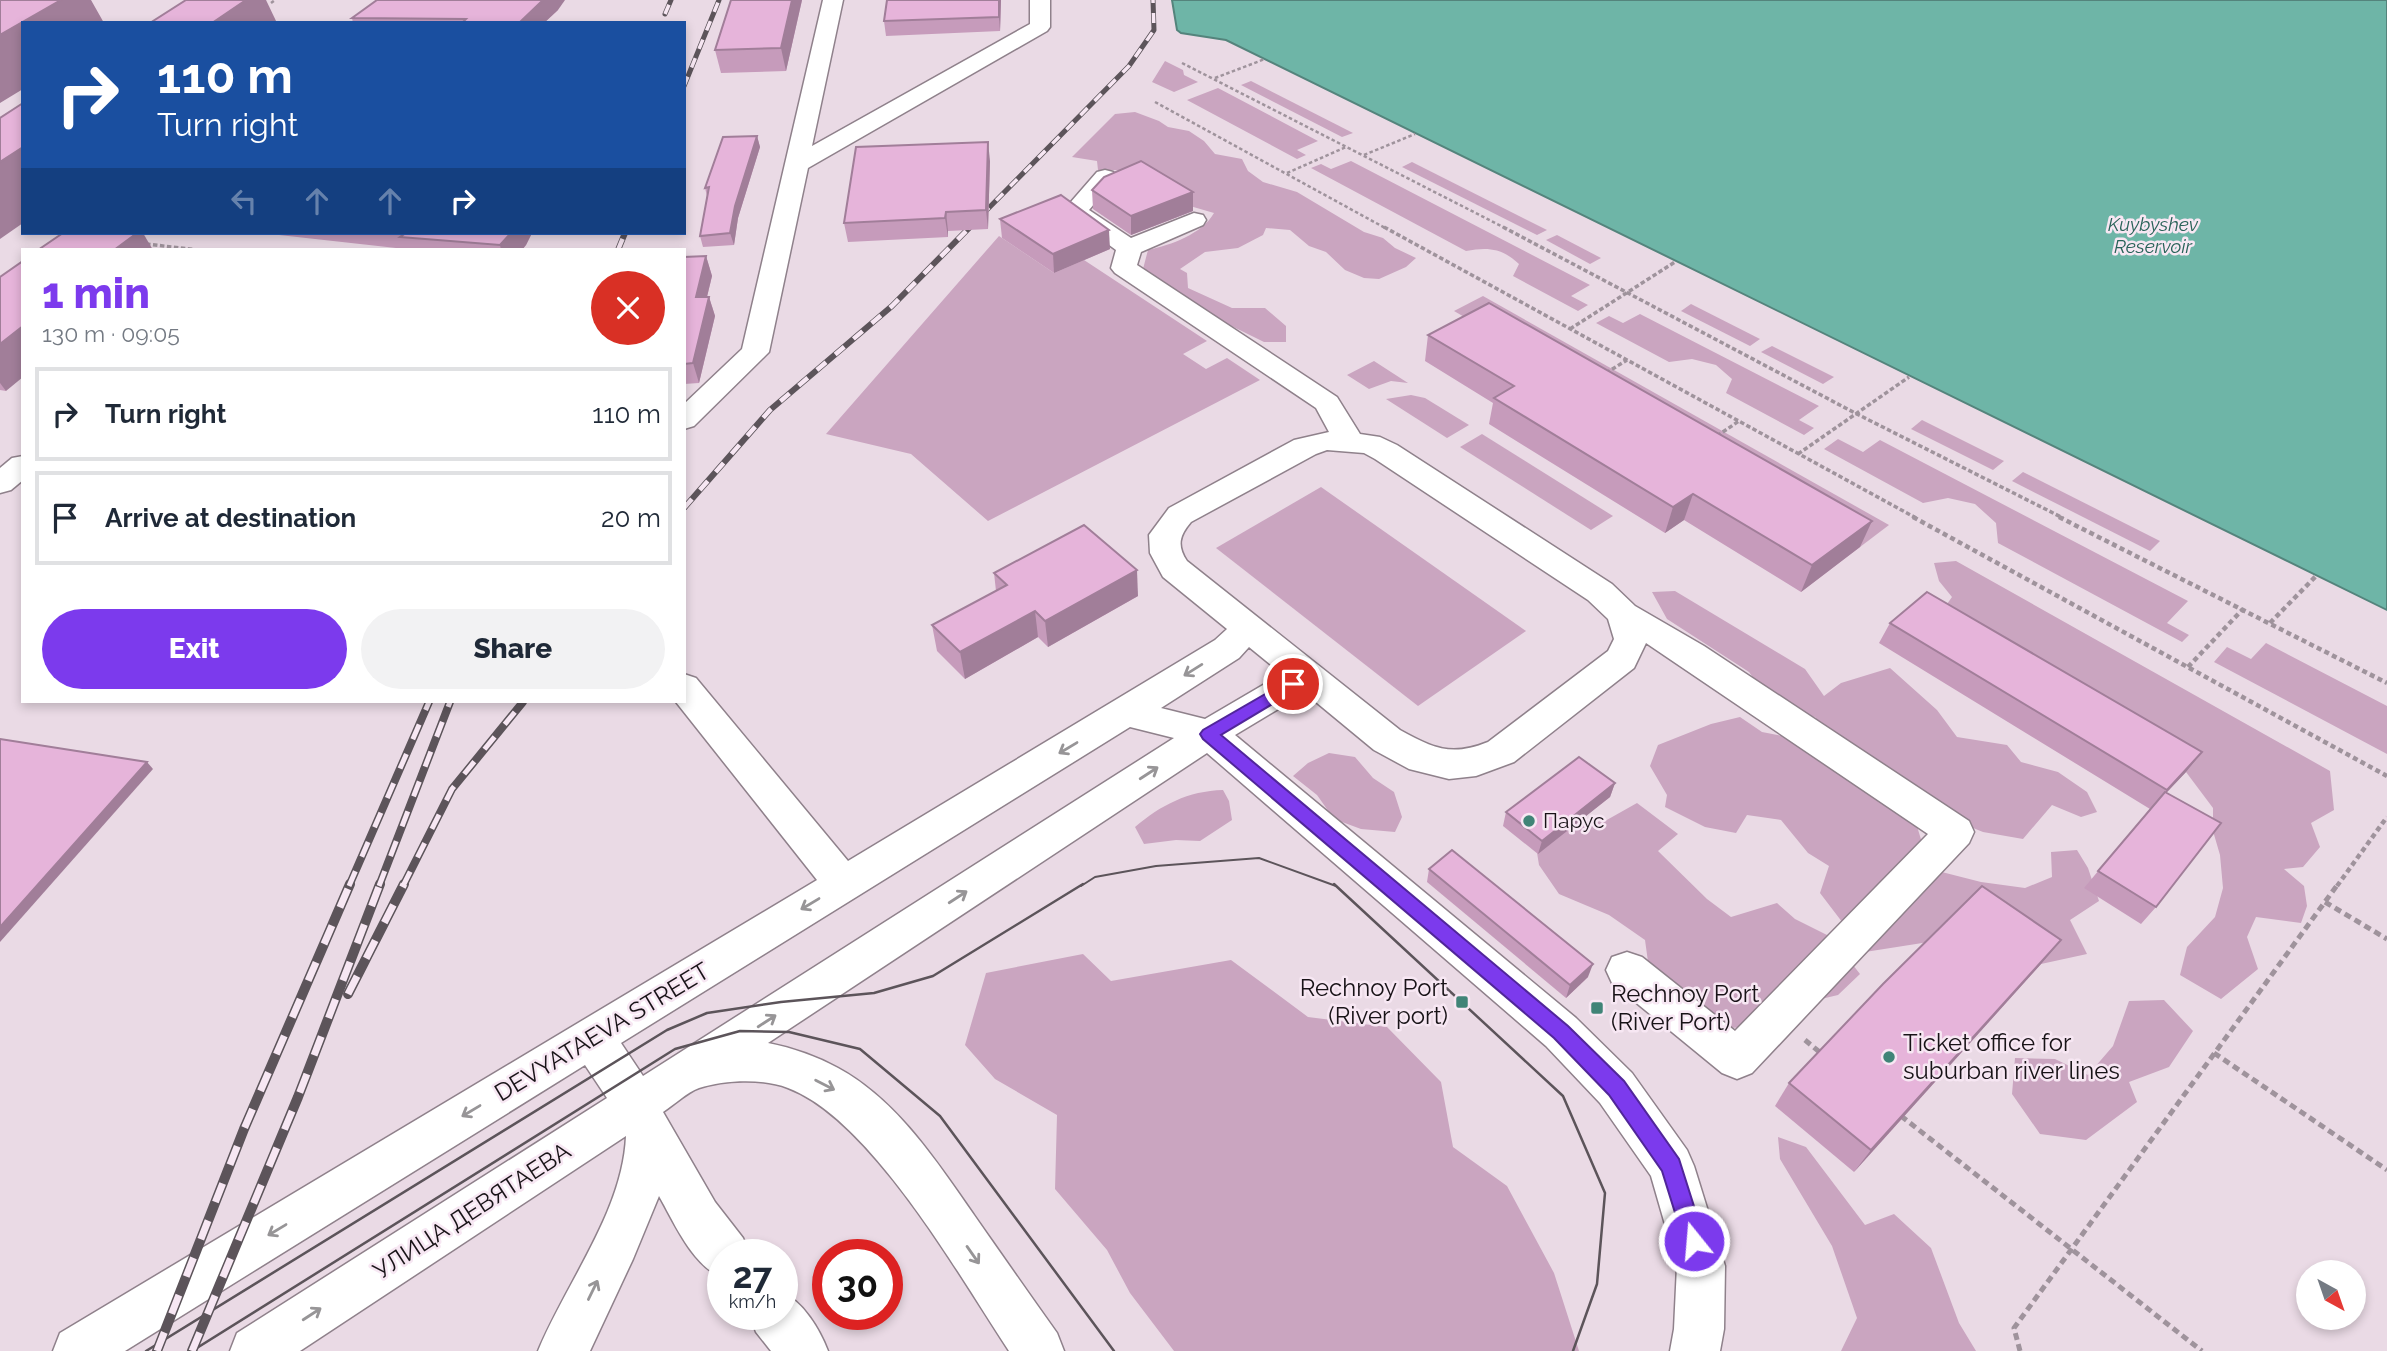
<!DOCTYPE html>
<meta charset="utf-8">
<style>
body{margin:0;font-family:Raleway,sans-serif;background:#f2f2f3;color:#1f2937;height:100vh;display:flex;flex-direction:column;font-size:26px;white-space:nowrap}
*{box-sizing:border-box;margin:0}
p{font-size:23px;color:#747a83}
.icon{flex:none;width:38px;height:38px;fill:none;stroke:currentColor;stroke-width:2;stroke-linecap:round;stroke-linejoin:round}
.map{position:relative;flex:1;overflow:hidden}
.details{position:absolute;left:21px;top:248px;width:665px;height:455px;display:flex;flex-direction:column;background:#fff;border-radius:0px;box-shadow:0 4px 10px #0003}
.details>*{flex:none}
.banner{position:absolute;left:21px;top:21px;width:665px;height:214px;border-radius:0px;box-shadow:0 4px 10px #0003;background:#1a4fa0;color:#fff;overflow:hidden}
.needle{width:46px;rotate:140deg}
.buttons{position:absolute;left:2296px;top:1260px;display:grid;gap:14px}
.buttons a{display:grid;place-items:center;width:70px;height:70px;border-radius:50%;background:#fff;box-shadow:0 4px 10px #0003;font-size:35px}
.speed{position:absolute;left:707px;top:1239px;display:flex;gap:14px;font-size:35px;font-weight:700;text-align:center}
.speed>*{display:grid;place-content:center;width:91px;height:91px;border-radius:50%;background:#fff;box-shadow:0 4px 10px #0003;line-height:1}
.speed small{font-size:18px;font-weight:400}
.speed .limit{border:10px solid #d22;background:#fff;color:#111}
.pin{position:absolute;display:grid;place-items:center;width:60px;height:60px;color:#fff;margin:-30px;border:4px solid #fff;border-radius:50%;box-shadow:0 2px 7px #0007}
.me{position:absolute;width:77px;margin:-38px;rotate:343deg;stroke-linejoin:round;filter:drop-shadow(0 0 5px #0008)}
.turn{display:flex;align-items:center;gap:24px;height:147px;padding:0 21px;font-size:32px}
.turn .icon{width:91px;height:91px;stroke-width:2.5}
.turn b{display:block;font-size:49px;line-height:60px}
.lanes{display:flex;align-items:center;height:66px;padding:0 21px;background:#0003;justify-content:center;gap:35px;direction:ltr}
.lanes .off{opacity:.35}
.round{display:grid;place-items:center;flex:none;width:74px;height:74px;border-radius:37px;background:#f2f2f3}
.overview{display:flex;align-items:center;justify-content:space-between;height:119px;padding:0 21px}
h1{font-size:42px;font-weight:800;line-height:52px;color:#7c3aed}
.cta{display:flex;gap:14px;margin-top:auto;padding:14px 21px}
.cta a{flex:1;height:80px;border-radius:42px;background:#7c3aed;color:#fff;font-size:28px;font-weight:800;line-height:80px;text-align:center}
.cta a+a{background:#f2f2f3;color:#1f2937}
ul{padding:0;list-style:none}
li{display:flex;align-items:center;gap:21px;height:94px;margin:0 14px 10px;padding:0 7px;border:4px solid #e0e1e3;border-radius:0px}
li div{flex:1}
li b{display:block;font-size:26px}
li em{font-style:normal}
.map>svg:first-child{display:block}
</style>
<div class="map">
<svg width="2387" height="1351" viewBox="0 0 2387 1351">
<rect width="100%" height="100%" fill="#eadae5"/>
<g fill="#caa5c0">
<path d="M1165,61L1183,70L1184,75L1198,82L1174,92L1152,82Z"/>
<path d="M1251,81L1353,133L1342,137L1241,85Z"/>
<path d="M1218,88L1318,141L1297,150L1306,155L1297,159L1187,100Z"/>
<path d="M1135,112L1159,121L1168,127L1189,131L1204,141L1215,154L1242,159L1248,171L1263,182L1297,192L1364,232L1383,238L1395,248L1416,258L1406,267L1379,279L1364,278L1345,270L1326,252L1309,246L1290,230L1266,228L1263,235L1238,248L1205,252L1180,269L1187,273L1188,288L1232,308H1265L1286,326V342H1264L1199,310L1143,269L1148,250C1171,245 1202,234 1214,213L1190,206L1139,170H1098L1097,161L1072,157L1115,114Z"/>
<path d="M1351,161L1590,285L1571,296L1588,305L1578,311L1513,276L1519,264C1502,248 1488,247 1466,251L1311,168L1321,164L1331,169Z"/>
<path d="M1412,162L1547,230L1537,235L1402,167Z"/>
<path d="M1557,235L1601,258L1590,264L1546,240Z"/>
<path d="M999,236L1054,273L1084,260L1207,341L1183,354L1206,369L1227,358L1260,380L988,521L911,454L826,434Z"/>
<path d="M1483,296L1889,525L1860,547L1454,311Z"/>
<path d="M1691,304L1760,339L1750,346L1681,311Z"/>
<path d="M1640,314L1819,406L1799,420L1814,428L1804,435L1726,393L1732,379L1716,365L1692,359L1669,362L1596,323L1609,316L1623,323Z"/>
<path d="M1772,346L1834,377L1823,384L1761,352Z"/>
<path d="M1374,361L1408,383L1391,381L1369,389L1347,375Z"/>
<path d="M1411,395L1425,398L1469,425L1447,438L1386,399Z"/>
<path d="M1922,420L2004,461L1993,470L1911,429Z"/>
<path d="M1482,434L1613,516L1591,530L1460,447Z"/>
<path d="M1838,439L1863,452L1880,440L2188,601L2167,623L2189,635L2182,642L1998,543L1996,523L1975,504L1948,498L1923,503L1824,449Z"/>
<path d="M2023,472L2160,541L2150,551L2012,481Z"/>
<path d="M1321,487L1526,631L1418,706L1216,548Z"/>
<path d="M1956,561L2330,771L2334,810L2311,823L2320,847L2303,867L2284,869L2304,886L2307,906L2301,923L2256,917L2247,937L2258,969L2221,999L2180,975L2187,947L2215,917L2223,888L2220,855L2213,831V808L2186,772L1942,611L1952,597L1939,581L1934,563Z"/>
<path d="M1675,591L1805,669L1824,696L1841,683L1890,668L1937,710L1957,737L2007,745L2021,762L2058,772L2087,792L2097,812L2081,817L2052,805L2023,839L1983,832L1931,811L1893,774L1864,752L1833,744L1815,717L1778,712L1749,672L1667,619L1652,592Z"/>
<path d="M2266,643L2387,706V754L2214,662L2227,647L2251,659Z"/>
<path d="M1740,717L1762,732L1792,738L1807,753L1830,756L1861,789L1901,806L1916,823L1930,869L1981,882L2025,888L2052,877L2051,852L2077,850L2088,868L2099,901L2070,920L2087,954L2041,964L1935,941L1865,952L1820,893L1829,866L1808,853L1781,820L1747,815L1736,833L1705,827L1665,807L1667,795L1650,766L1658,745L1711,724Z"/>
<path d="M1329,753L1355,757L1373,778L1394,792L1402,817L1395,832L1361,829L1334,819L1317,795L1293,776L1308,763Z"/>
<path d="M1223,790L1229,801L1232,820L1200,841L1176,840L1144,844L1135,827C1161,805 1188,791 1223,790Z"/>
<path d="M1637,803L1678,834L1658,851L1707,899L1731,917L1777,903L1795,919L1831,937L1860,974L1838,995L1800,1004L1769,1027L1720,1028L1649,969L1645,940L1609,915L1559,894L1539,865L1534,834L1571,824L1605,821Z"/>
<path d="M1083,954L1111,981L1231,960L1308,1017L1387,1027L1441,1082L1453,1147L1507,1186L1554,1273L1579,1351H1174L1130,1293L1107,1250L1055,1189L1057,1115L995,1079L965,1045L986,973Z"/>
<path d="M2164,1000L2193,1031L2169,1067L2129,1082L2137,1102L2086,1140L2040,1134L2012,1094L2015,1058L2055,1059L2088,1075L2113,1046L2129,1001Z"/>
<path d="M1778,1137L1806,1147L1865,1225L1894,1214L1931,1248L1959,1323L1976,1351H1841L1857,1318L1832,1246L1780,1159Z"/>
</g>
<path fill="#6eb5a7" stroke="#54847c" stroke-width="2" d="M1172,0H2387V610L1226,40L1181,33L1177,30Z"/>
<g fill="none" stroke-linecap="round" stroke-linejoin="round">
<defs>
<g id="minor">
<path d="M823,0H843L812,146L1030,24V0H1050V27L1047,31L808,168L769,352L694,426L684,429V404L742,349Z"/>
<path d="M1105,170L1113,172L1117,177L1089,210L1131,238L1194,213L1203,215L1206,220L1203,225L1141,252L1137,265L1337,397L1360,434L1380,437L1397,445L1612,584L1635,606L1704,646L1969,821L1974,832L1969,843L1752,1073L1737,1079L1722,1073L1612,983L1606,970L1612,957L1627,952L1642,957L1735,1031L1928,834L1646,643L1634,668L1514,762L1476,776L1449,779L1409,769L1374,750L1305,693L1235,735L1576,1018L1632,1073L1687,1150L1694,1166L1725,1266L1724,1329L1720,1351H1670L1674,1329L1677,1266L1651,1176L1600,1103L1546,1046L1207,753L768,1043C793,1048 816,1056 838,1068C897,1100 937,1162 974,1215C1002,1255 1029,1294 1057,1333L1064,1351H1009C960,1277 871,1119 788,1088C761,1078 725,1080 699,1088C687,1092 674,1105 663,1112L715,1202L743,1238L750,1255H723V1278C692,1265 675,1224 659,1196L633,1259L590,1351H538C566,1283 623,1211 626,1136L300,1351H230L237,1333L607,1098L585,1065L125,1351H53L60,1333L817,880L676,702H684V674L696,678L848,861L1215,640L1227,629L1163,577L1150,553L1149,535L1169,508L1294,440L1329,432L1316,408L1115,273L1111,268L1116,250L1063,211L1097,172ZM1327,450L1364,453L1375,459L1588,600L1608,619L1614,639L1608,651L1488,742C1451,757 1433,748 1400,730L1187,561C1177,546 1179,536 1191,522L1316,454ZM1249,647L1282,674L1205,719L1161,708L1239,658ZM1130,727L1174,738L643,1076L621,1043Z"/>
<path d="M23,456V480L11,490L0,493V468L12,458Z"/>
<path d="M782,1293C803,1301 820,1330 828,1351H771L756,1332L749,1314H782Z"/>
</g>
</defs>
<use href="#minor" stroke="#8f818b" stroke-width="3"/>
<g stroke="#9f939c" stroke-width="2.5" stroke-dasharray="3.5 2.5" stroke-linecap="butt">
<path d="M271,3L275,0"/>
<path d="M1182,63L1507,229"/>
<path d="M1215,78L1265,59"/>
<path d="M1155,102L1387,229"/>
<path d="M1364,155L1415,134"/>
<path d="M1287,173L1346,147"/>
</g>
<g stroke="#9f939c" stroke-width="3.5" stroke-dasharray="4.5 2.5" stroke-linecap="butt">
<path d="M1384,227L1916,518"/>
<path d="M1503,227L1855,413L2063,518"/>
<path d="M146,244L198,250"/>
<path d="M1570,329L1675,262"/>
<path d="M1606,373L1627,360"/>
<path d="M1717,436L1739,421"/>
<path d="M1798,454L1909,377"/>
</g>
<g stroke="#9f939c" stroke-width="4.5" stroke-dasharray="5 3.5" stroke-linecap="butt">
<path d="M1913,517L2387,776"/>
<path d="M2059,517L2387,683"/>
<path d="M2270,623L2316,576"/>
<path d="M2188,667L2243,609"/>
<path d="M2337,886L2387,817"/>
</g>
<g stroke="#9f939c" stroke-width="5" stroke-dasharray="7 4.5" stroke-linecap="butt">
<path d="M2325,902L2387,939"/>
<path d="M1805,1040L1822,1054"/>
<path d="M2214,1053L2387,1170"/>
<path d="M1901,1116L2202,1351"/>
<path d="M2020,1351L2014,1328L2338,884"/>
</g>
<use href="#minor" fill="#fff" fill-rule="evenodd"/>
<path stroke="#5c545a" stroke-width="2" d="M1081,886L1095,877L1156,866L1259,858L1336,886"/>
<g stroke="#5c545a" stroke-width="2.5">
<path d="M1334,884L1563,1096L1605,1193L1597,1284L1573,1351"/>
<path d="M146,1351L667,1030L707,1013L781,1002L874,993L933,976L1083,884"/>
<path d="M192,1351L675,1049L740,1031L789,1032L860,1049L940,1116L1114,1351"/>
</g>
<defs>
<g id="rail-far3">
<path d="M665,14L671,0"/>
<path d="M684,86L719,0"/>
<path d="M968,229L1129,66L1154,30L1153,0"/>
</g>
<g id="rail-far2">
<path d="M618,250L625,233"/>
<path d="M684,508L770,410L892,306L970,227"/>
</g>
<g id="rail-far1">
<path d="M349,886L429,702"/>
<path d="M379,886L450,702"/>
<path d="M403,886L452,789L523,702"/>
</g>
<g id="rail">
<path d="M348,994L404,884"/>
<path d="M157,1351L244,1129L350,884"/>
<path d="M192,1351L298,1097L380,884"/>
</g>
</defs>
<use href="#rail-far3" stroke="#5c545a" stroke-width="5"/>
<use href="#rail-far2" stroke="#5c545a" stroke-width="6"/>
<use href="#rail-far1" stroke="#5c545a" stroke-width="8"/>
<use href="#rail" stroke="#5c545a" stroke-width="10"/>
<use href="#rail-far3" stroke="#f7e7f3" stroke-width="3.5" stroke-dasharray="10" stroke-linecap="butt"/>
<use href="#rail-far2" stroke="#f7e7f3" stroke-width="4.5" stroke-dasharray="12" stroke-linecap="butt"/>
<use href="#rail-far1" stroke="#f7e7f3" stroke-width="5" stroke-dasharray="16" stroke-linecap="butt"/>
<use href="#rail" stroke="#f7e7f3" stroke-width="7" stroke-dasharray="20" stroke-linecap="butt"/>
</g>
<g fill="#c69bbb">
<path d="M731,0H802L786,71L721,73L715,50Z"/>
<path d="M887,0H1001L1000,31L886,36L884,21Z"/>
<path d="M558,10L544,23H353L352,18Z"/>
<path d="M757,136L760,147L738,218L734,245L703,247L700,236L707,196L705,188Z"/>
<path d="M990,161L988,229L948,231V237L848,242L844,223Z"/>
<path d="M1092,190L1193,211L1131,235L1093,209Z"/>
<path d="M1000,219L1110,249L1054,273L1002,238Z"/>
<path d="M261,233H532L526,245L522,250H406L405,249Z"/>
<path d="M706,256L712,276L707,297H709L715,316L699,383L684,384V257Z"/>
<path d="M0,277L6,391L0,390Z"/>
<path d="M1428,335L1872,521L1860,547L1801,592L1684,520L1665,533L1489,424L1493,403L1425,361Z"/>
<path d="M994,573L1138,596L1048,647L1038,637L965,679L937,651L932,625L996,591Z"/>
<path d="M1890,623L2186,772L2167,792L2156,907L2141,924L2084,888L2150,809L1879,643Z"/>
<path d="M1615,783L1610,797L1538,854L1503,826L1506,812Z"/>
<path d="M1429,869L1588,977L1566,998L1427,882Z"/>
<path d="M2061,940L2041,964L1854,1172L1775,1106L1789,1083Z"/>
</g>
<g fill="#a17e99">
<path d="M61,0H91L104,23H23V89L0,103V35Z"/>
<path d="M246,0H266L277,23H212Z"/>
<path d="M543,0H565L558,10L544,23H519Z"/>
<path d="M792,0H802L786,71L781,48Z"/>
<path d="M999,0H1001L1000,31L999,17Z"/>
<path d="M757,136L760,147L738,218L734,245L730,233L735,206Z"/>
<path d="M988,142L990,161L988,229L986,210Z"/>
<path d="M23,147V223L0,239V162Z"/>
<path d="M1193,192V211L1131,235V216Z"/>
<path d="M946,212L948,231V237L945,218Z"/>
<path d="M1109,230L1110,249L1054,273L1053,254Z"/>
<path d="M137,233H143L153,250H114Z"/>
<path d="M511,233H532L526,245L522,250H501L500,245Z"/>
<path d="M706,256L712,276L702,317L696,297Z"/>
<path d="M709,297L715,316L699,383L693,363Z"/>
<path d="M23,326V377L6,391L0,383V344Z"/>
<path d="M1693,494L1684,520L1665,533L1673,507Z"/>
<path d="M1872,521L1860,547L1801,592L1812,565Z"/>
<path d="M1137,570L1138,596L1048,647L1045,621Z"/>
<path d="M1035,611L1038,637L965,679L960,652Z"/>
<path d="M2202,752L2186,772L2151,809L2167,790Z"/>
<path d="M147,762L153,769L0,942V927Z"/>
<path d="M1615,783L1610,797L1538,854L1542,841Z"/>
<path d="M2061,940L2041,964L1854,1172L1871,1150Z"/>
<path d="M1593,964L1588,977L1566,998L1570,985Z"/>
</g>
<g fill="#e6b4da" stroke="#a17e99" stroke-width="2">
<path d="M0,0H61L0,35Z"/>
<path d="M186,0H246L212,23H150Z"/>
<path d="M377,0H543L519,23H462L466,19L352,18Z"/>
<path d="M731,0H792L781,48L715,50Z"/>
<path d="M887,0H999V17L884,21Z"/>
<path d="M23,103V147L0,162V118Z"/>
<path d="M757,136L735,206L730,233L700,236L709,187L705,188L723,137Z"/>
<path d="M988,142L986,210L946,212L945,218L844,223L856,147Z"/>
<path d="M1141,161L1193,192L1131,216L1092,190L1104,177Z"/>
<path d="M1061,195L1109,230L1053,254L1000,219Z"/>
<path d="M63,233H137L114,250H38Z"/>
<path d="M406,233H511L500,245L400,237Z"/>
<path d="M706,256L696,297H709L693,363L684,364V257Z"/>
<path d="M23,261V326L0,344V277Z"/>
<path d="M1489,303L1872,521L1812,565L1693,494L1673,507L1494,398L1514,386L1428,335Z"/>
<path d="M1084,525L1137,570L1045,621L1035,611L960,652L932,625L1007,585L994,573Z"/>
<path d="M1927,592L2202,752L2167,790L1890,623Z"/>
<path d="M0,739L147,762L0,927Z"/>
<path d="M1579,757L1615,783L1542,841L1506,812Z"/>
<path d="M2165,792L2221,823L2156,907L2098,871Z"/>
<path d="M1452,850L1593,964L1570,985L1429,869Z"/>
<path d="M1982,886L2061,940L1871,1150L1789,1083L1883,984Z"/>
</g>
<defs><path id="oneway-shaft" d="M-6 0H5M1.5-3L5.5 0L1.5 3" fill="none" stroke-width="1.6" stroke-linecap="round" stroke-linejoin="round" transform="scale(1.75)"/></defs>
<g stroke="#979597">
<use href="#oneway-shaft" transform="translate(1193 670) rotate(148)"/>
<use href="#oneway-shaft" transform="translate(1068 748) rotate(149)"/>
<use href="#oneway-shaft" transform="translate(1149 773) rotate(-33)"/>
<use href="#oneway-shaft" transform="translate(958 897) rotate(-33)"/>
<use href="#oneway-shaft" transform="translate(810 904) rotate(149)"/>
<use href="#oneway-shaft" transform="translate(767 1021) rotate(-33)"/>
<use href="#oneway-shaft" transform="translate(825 1085) rotate(27)"/>
<use href="#oneway-shaft" transform="translate(471 1111) rotate(149)"/>
<use href="#oneway-shaft" transform="translate(277 1230) rotate(149)"/>
<use href="#oneway-shaft" transform="translate(973 1255) rotate(55)"/>
<use href="#oneway-shaft" transform="translate(593 1290) rotate(-64)"/>
<use href="#oneway-shaft" transform="translate(312 1314) rotate(-33)"/>
</g>
<path fill="#7c3aed" stroke="#51269a" stroke-width="2" d="M1293,678L1301,684L1299,688L1221,735L1568,1026L1624,1081L1679,1159L1705,1241L1702,1248L1694,1252L1686,1248L1662,1171L1609,1095L1554,1038L1203,739L1200,734L1203,730Z"/>
<g fill="#408477" stroke="#f7e7f3" stroke-width="2.5">
<circle cx="1529" cy="821" r="7"/>
<rect x="1455" y="995" width="14" height="14" rx="3.5"/>
<rect x="1590" y="1001" width="14" height="14" rx="3.5"/>
<circle cx="1889" cy="1057" r="7"/>
</g>
<g text-anchor="middle" stroke-width="5" stroke-linejoin="round" paint-order="stroke">
<g font-size="19" font-style="italic" fill="#286258" stroke="#f7e7f3">
<text x="2153" y="231">Kuybyshev<tspan x="2153" dy="22">Reservoir</tspan></text>
</g>
<g font-size="21" fill="#181317" stroke="#f7e7f3" text-anchor="start">
<text x="1543" y="828">Парус</text>
</g>
<g font-size="24" fill="#181317" stroke="#f7e7f3" text-anchor="start">
<text x="1448" y="996" text-anchor="end">Rechnoy Port<tspan x="1448" dy="28">(River port)</tspan></text>
<text x="1611" y="1002">Rechnoy Port<tspan x="1611" dy="28">(River Port)</tspan></text>
<text x="1903" y="1051">Ticket office for<tspan x="1903" dy="28">suburban river lines</tspan></text>
</g>
<g font-size="24" fill="#181317" stroke="#f7e7f3">
<text transform="translate(602 1032) rotate(-31)" y="8">DEVYATAEVA STREET</text>
<text transform="translate(472 1211) rotate(-33)" y="8">УЛИЦА ДЕВЯТАЕВА</text>
</g>
</g>
</svg>
<div class="buttons">
<a><svg class="needle" viewBox="-14 -14 28 28"><path d="M0-13l5 13h-10z" fill="#e53935"/><path d="M0 13l5-13h-10z" fill="#747a83"/></svg></a>
</div>
<div class="speed"><div>27<small>km/h</small></div><div class="limit">30</div></div>
<div class="pin" style="left:1293px;top:684px;background:#d93025"><svg class="icon" aria-label="arrive" viewBox="0 0 24 24"><path d="M6 21V4h12l-3 4 3 4H6"/></svg></div>
<svg class="me" style="left:1694px;top:1241px" viewBox="-20 -20 40 40"><circle r="17" fill="#7c3aed" stroke="#fff" stroke-width="3"/><path d="M0-11L8 9 0 5-8 9z" fill="#fff"/></svg>
<div class="banner">
<div class="turn"><svg class="icon" aria-label="right" viewBox="0 0 24 24"><path d="M7 20v-9h11M14 6l5 5-5 5"/></svg><div><b>110 m</b>Turn right</div></div>
<div class="lanes"><svg class="icon off" aria-label="left" viewBox="0 0 24 24"><path d="M17 20v-9H6M10 6l-5 5 5 5"/></svg><svg class="icon off" aria-label="ahead" viewBox="0 0 24 24"><path d="M12 20V5M6 11l6-6 6 6"/></svg><svg class="icon off" aria-label="ahead" viewBox="0 0 24 24"><path d="M12 20V5M6 11l6-6 6 6"/></svg><svg class="icon" aria-label="right" viewBox="0 0 24 24"><path d="M7 20v-9h11M14 6l5 5-5 5"/></svg></div>
</div>
<section class="details">
<div class="overview"><div><h1>1 min</h1><p>130 m · 09:05</p></div><a class="round" style="background:#d93025;color:#fff"><svg class="icon" aria-label="close" viewBox="0 0 24 24"><path d="M6 6l12 12M18 6L6 18"/></svg></a></div>
<ul>
<li><svg class="icon" aria-label="right" viewBox="0 0 24 24"><path d="M7 20v-9h11M14 6l5 5-5 5"/></svg><div><b>Turn right</b></div><em>110 m</em></li>
<li><svg class="icon" aria-label="arrive" viewBox="0 0 24 24"><path d="M6 21V4h12l-3 4 3 4H6"/></svg><div><b>Arrive at destination</b></div><em>20 m</em></li>
</ul>
<div class="cta"><a>Exit</a><a>Share</a></div>
</section>
</div>
